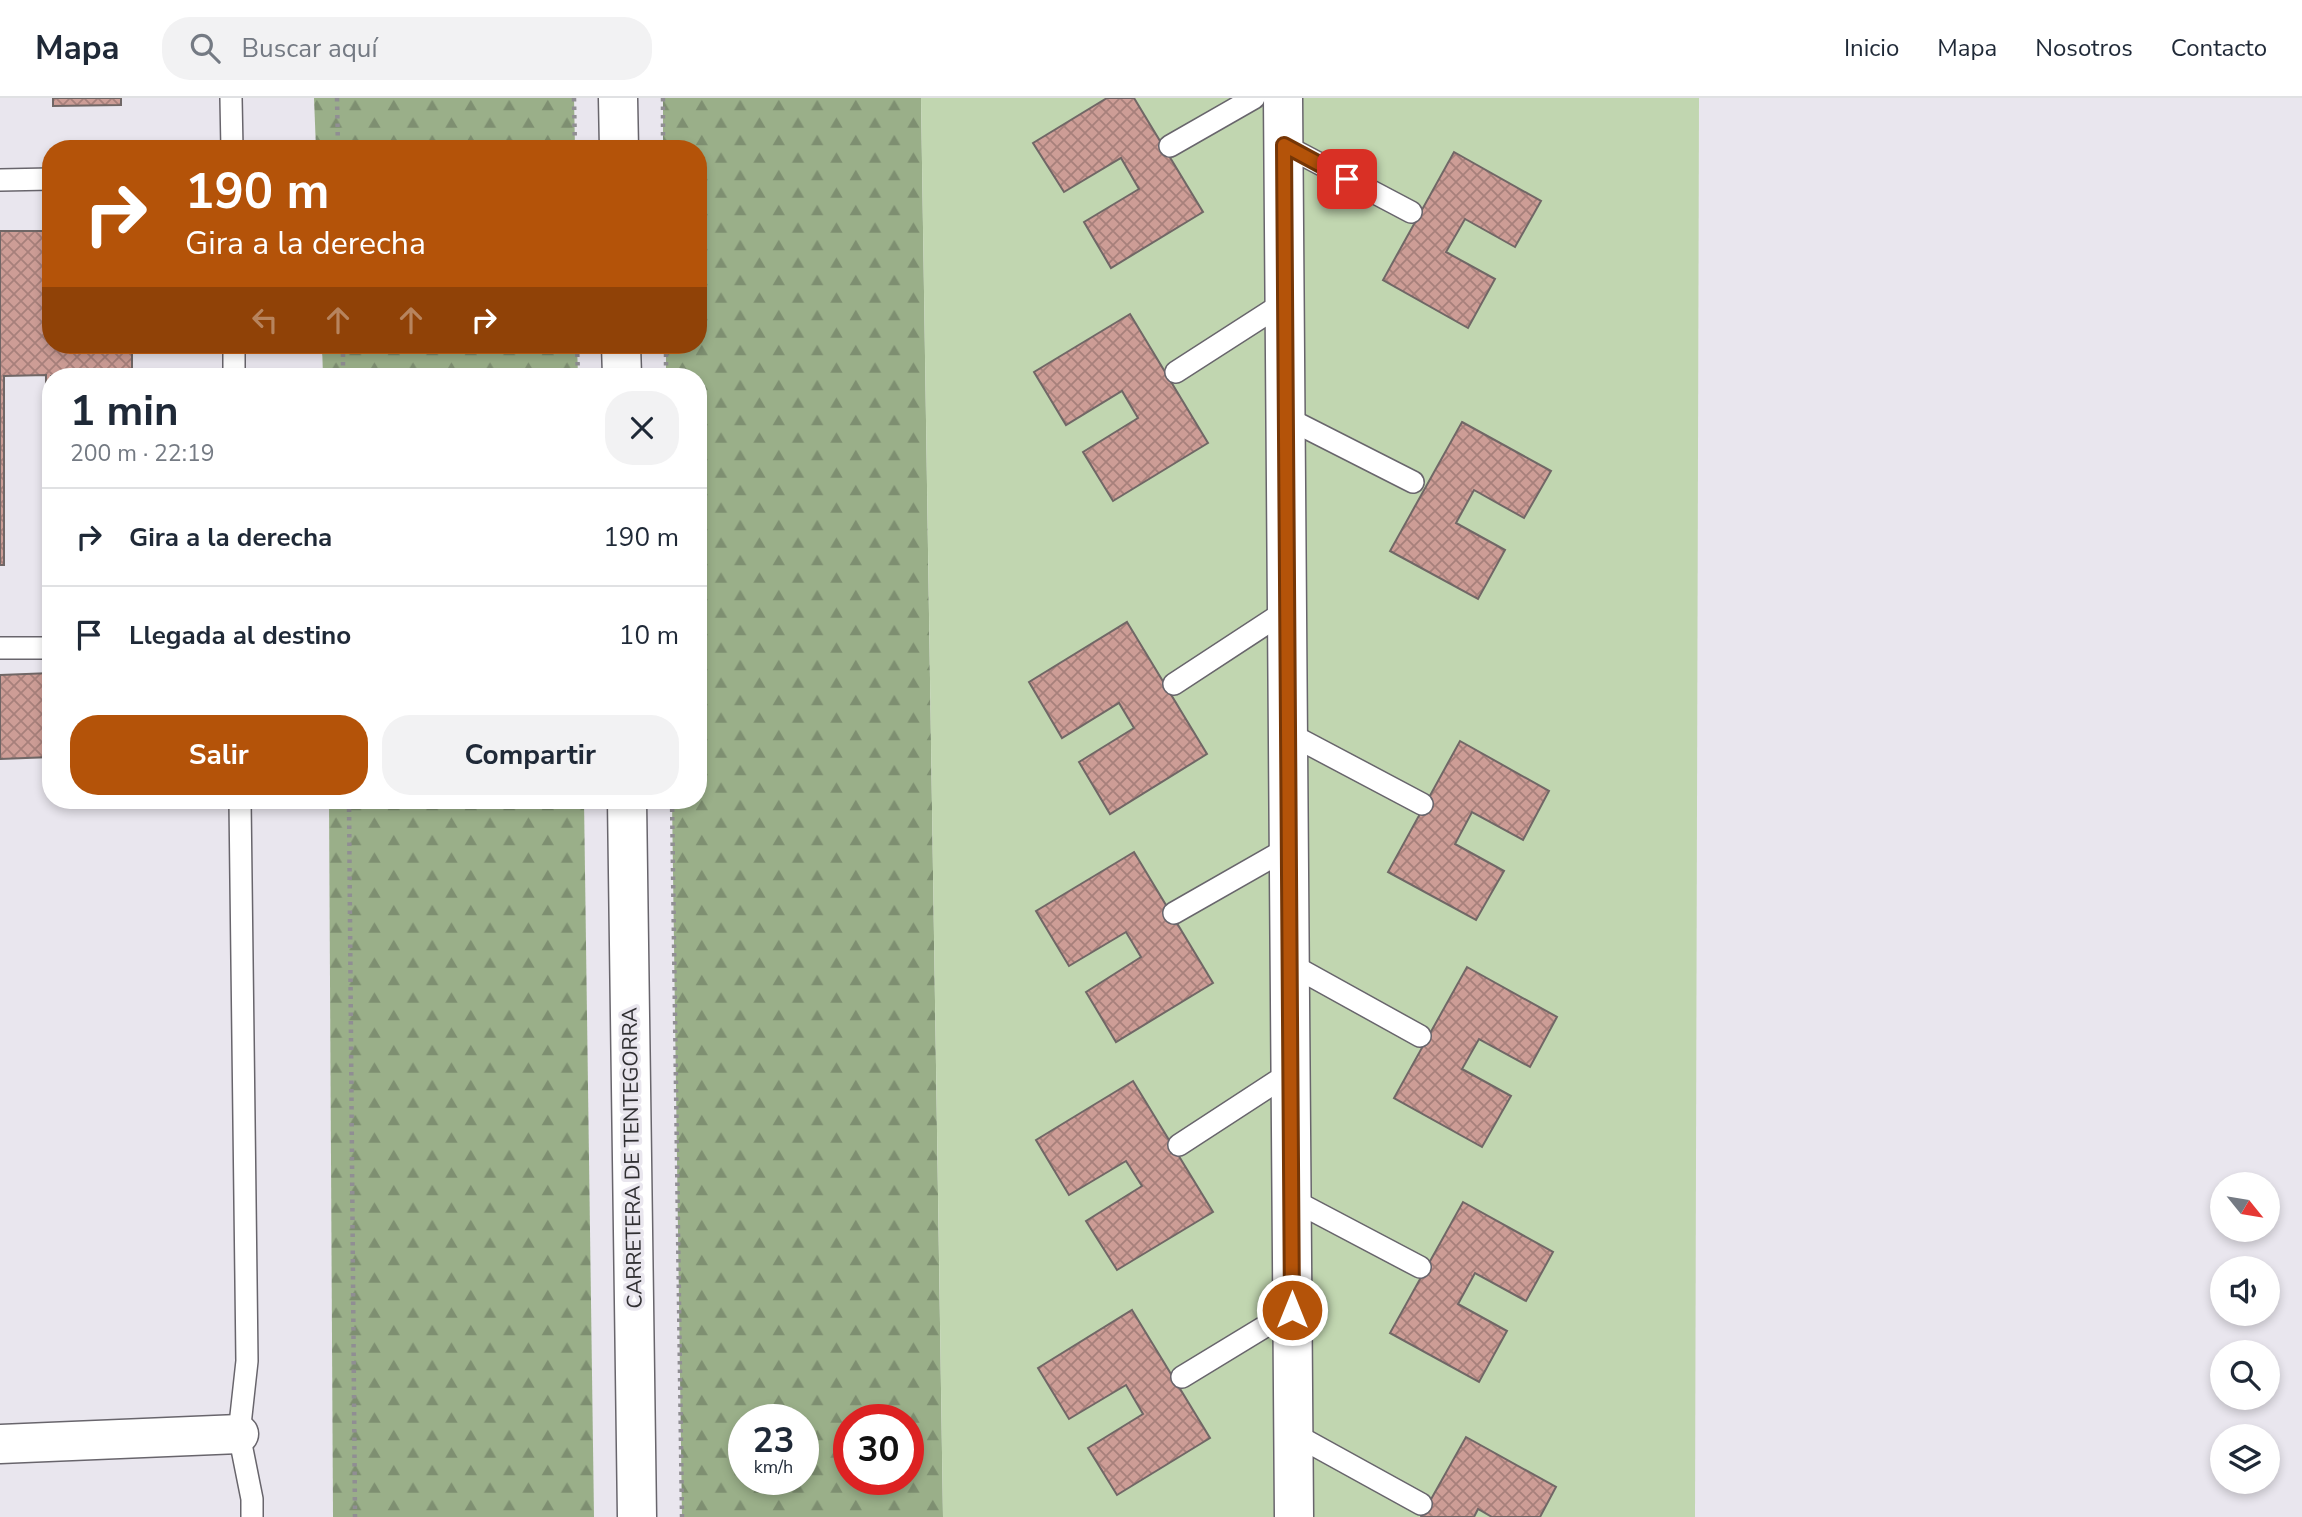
<!DOCTYPE html>
<html lang="es">
<meta charset="utf-8">
<style>
body{margin:0;font-family:"Nunito Sans",sans-serif;background:#f2f2f3;color:#1f2937;height:100vh;display:flex;flex-direction:column;font-size:26px;white-space:nowrap}
*{box-sizing:border-box;margin:0}
p{font-size:23px;color:#747a83}
.icon{flex:none;width:38px;height:38px;fill:none;stroke:currentColor;stroke-width:2;stroke-linecap:round;stroke-linejoin:round}
.map{position:relative;flex:1;overflow:hidden}
.panel{position:absolute;left:42px;top:270px;width:665px;height:441px;display:flex;flex-direction:column;background:#fff;border-radius:28px;box-shadow:0 4px 10px #0003}
.panel>*{flex:none}
.guide{position:absolute;left:42px;top:42px;width:665px;height:214px;border-radius:28px;box-shadow:0 4px 10px #0003;background:#b45309;color:#fff;overflow:hidden}
.needle{width:46px;rotate:120deg}
.fabs{position:absolute;left:2210px;top:1074px;display:grid;gap:14px}
.fabs a{display:grid;place-items:center;width:70px;height:70px;border-radius:50%;background:#fff;box-shadow:0 4px 10px #0003;font-size:35px}
.speed{position:absolute;left:728px;top:1306px;display:flex;gap:14px;font-size:35px;font-weight:700;text-align:center}
.speed>*{display:grid;place-content:center;width:91px;height:91px;border-radius:50%;background:#fff;box-shadow:0 4px 10px #0003;line-height:1}
.speed small{font-size:18px;font-weight:400}
.speed .limit{border:10px solid #d22;background:#fff;color:#111}
.pin{position:absolute;display:grid;place-items:center;width:60px;height:60px;color:#fff;margin:-30px;border-radius:14px;box-shadow:0 4px 10px #0006}
.me{position:absolute;width:77px;margin:-38px;rotate:0deg;stroke-linejoin:round;filter:drop-shadow(0 0 5px #0008)}
.turn{display:flex;align-items:center;gap:24px;height:147px;padding:0 28px;font-size:32px}
.turn .icon{width:91px;height:91px;stroke-width:2.5}
.turn b{display:block;font-size:49px;line-height:60px}
.lanes{display:flex;align-items:center;height:66px;padding:0 28px;background:#0003;justify-content:center;gap:35px;direction:ltr}
.lanes .off{opacity:.35}
.round{display:grid;place-items:center;flex:none;width:74px;height:74px;border-radius:28px;background:#f2f2f3}
.summary{display:flex;align-items:center;justify-content:space-between;height:119px;padding:0 28px}
h1{font-size:42px;font-weight:700;line-height:52px}
.cta{display:flex;gap:14px;margin-top:auto;padding:14px 28px}
.cta a{flex:1;height:80px;border-radius:28px;background:#b45309;color:#fff;font-size:28px;font-weight:700;line-height:80px;text-align:center}
.cta a+a{background:#f2f2f3;color:#1f2937}
ul{padding:0;list-style:none}
li{display:flex;align-items:center;gap:21px;height:98px;padding:0 28px;border-top:2px solid #e0e1e3}
li div{flex:1}
li b{display:block;font-size:26px}
li em{font-style:normal}
header{display:flex;align-items:center;gap:42px;box-sizing:border-box;height:98px;padding:0 35px;background:#fff;border-bottom:2px solid #e0e1e3}
header strong{font-size:33px}
nav{display:flex;gap:38px;margin-inline-start:auto;font-size:24px}
.search{width:490px;height:63px;background:#f2f2f3;display:flex;align-items:center;gap:18px;box-sizing:border-box;padding:0 24px;border-radius:28px;color:#747a83;font-size:26px}
.map>svg:first-child{display:block}
</style>
<header>
<strong>Mapa</strong>
<div class="search"><svg class="icon" aria-label="search" viewBox="0 0 24 24"><circle cx="10" cy="10" r="6"/><path d="M15 15l6 6"/></svg>Buscar aquí</div>
<nav><a>Inicio</a><a>Mapa</a><a>Nosotros</a><a>Contacto</a></nav>
</header>
<div class="map">
<svg width="2302" height="1419" viewBox="0 0 2302 1419">
<defs>
<pattern id="forest-firs" width="22" height="20" patternUnits="userSpaceOnUse" patternTransform="scale(1.75)"><rect width="22" height="20" fill="#9aaf89"/><path d="M5 1l3.5 6h-7zM16 11l3.5 6h-7z" fill="#7e8f71"/></pattern>
<pattern id="building-cross-hatch" width="8" height="8" patternUnits="userSpaceOnUse" patternTransform="scale(1.75)"><rect width="8" height="8" fill="#cd9d96"/><path d="M0 0l8 8M0 8l8-8" fill="none" stroke="#a7807b"/></pattern>
</defs>
<rect width="100%" height="100%" fill="#e9e6ee"/>
<g fill="url(#forest-firs)" fill-rule="evenodd">
<path d="M314,0H574L575,51H316Z"/>
<path d="M663,0H921L943,1419H682L672,702H698V278H666V247H698V51H663ZM744,1321H803V1381H744ZM849,1321H908V1381H849Z"/>
<path d="M322,247H577L578,278H323Z"/>
<path d="M329,702H584L594,1419H333Z"/>
</g>
<path fill="#c1d6b0" d="M921,0H1699L1695,1419H943Z"/>
<g fill="url(#building-cross-hatch)" stroke="#706766" stroke-width="2">
<path d="M53,0H121V7L53,8Z"/>
<path d="M1107,0H1134L1203,114L1111,170L1084,124L1139,91L1121,60L1064,94L1033,45Z"/>
<path d="M1454,54L1541,103L1515,149L1465,121L1446,154L1495,181L1468,230L1383,182Z"/>
<path d="M0,133H51V247H132V278H51V425H46V277L4,278V467H0Z"/>
<path d="M1130,216L1208,345L1113,403L1083,354L1138,320L1122,293L1066,327L1034,274Z"/>
<path d="M1462,324L1551,373L1524,420L1474,392L1456,425L1505,452L1478,501L1390,453Z"/>
<path d="M1127,524L1207,656L1110,716L1079,664L1134,630L1119,605L1062,640L1029,584Z"/>
<path d="M51,575V659L0,661V577Z"/>
<path d="M1460,643L1549,693L1523,742L1472,714L1455,746L1504,773L1476,822L1388,774Z"/>
<path d="M1134,754L1213,885L1116,944L1086,894L1141,859L1126,834L1069,868L1036,813Z"/>
<path d="M1467,869L1557,919L1530,969L1479,941L1462,971L1511,998L1482,1049L1394,1000Z"/>
<path d="M1133,983L1213,1114L1117,1172L1086,1123L1142,1088L1126,1063L1069,1097L1036,1042Z"/>
<path d="M1463,1104L1553,1154L1526,1203L1475,1175L1458,1206L1507,1233L1479,1284L1390,1235Z"/>
<path d="M1132,1212L1210,1340L1117,1397L1088,1350L1143,1316L1126,1287L1069,1321L1038,1270Z"/>
<path d="M1466,1339L1556,1389L1540,1419H1492L1478,1411L1474,1419H1421Z"/>
</g>
<g fill="none" stroke-linecap="round" stroke-linejoin="round">
<defs>
<g id="lane">
<path d="M231,0L232,51"/>
<path d="M1284,47L1411,114"/>
<path d="M1170,48L1254,0"/>
<path d="M0,82L51,81"/>
<path d="M234,247V278"/>
<path d="M1176,274L1285,204"/>
<path d="M1285,319L1413,384"/>
<path d="M0,550H51"/>
<path d="M1174,586L1287,512"/>
<path d="M1288,635L1422,706"/>
<path d="M240,702L247,1263L239,1336L252,1401V1419"/>
<path d="M1174,815L1288,750"/>
<path d="M1290,866L1420,938"/>
<path d="M1179,1047L1291,974"/>
<path d="M1291,1101L1420,1169"/>
<path d="M1182,1279L1292,1212"/>
<path d="M1294,1336L1421,1406"/>
</g>
<g id="street">
<path d="M1283,0L1294,1419"/>
<path d="M0,1346L239,1336"/>
</g>
<g id="secondary">
<path d="M618,0L619,51"/>
<path d="M621,247L622,278"/>
<path d="M627,702L637,1419"/>
</g>
</defs>
<use href="#lane" stroke="#68656c" stroke-width="24"/>
<use href="#street" stroke="#68656c" stroke-width="41"/>
<use href="#secondary" stroke="#68656c" stroke-width="41"/>
<g stroke="#908e93" stroke-width="4.5" stroke-dasharray="3.5 5" stroke-linecap="butt">
<path d="M337,0L338,51"/>
<path d="M574,0L575,51"/>
<path d="M663,0V51"/>
<path d="M343,247V278"/>
<path d="M577,247L578,278"/>
<path d="M666,247V278"/>
<path d="M349,702L355,1419"/>
<path d="M672,702L682,1419"/>
</g>
<use href="#lane" stroke="#fff" stroke-width="21"/>
<use href="#street" stroke="#fff" stroke-width="38"/>
<use href="#secondary" stroke="#fff" stroke-width="38"/>
</g>
<g fill="none" stroke-linecap="round" stroke-linejoin="round">
<defs>
<path id="route" d="M1292,1212L1284,47L1347,81"/>
</defs>
<use href="#route" stroke="#753606" stroke-width="18"/>
<use href="#route" stroke="#b45309" stroke-width="12"/>
</g>
<g text-anchor="middle" stroke-width="7" stroke-linejoin="round" paint-order="stroke">
<g font-size="21" fill="#302f32" stroke="#e9e6ee">
<text transform="translate(632 1060) rotate(-91)" y="7">CARRETERA DE TENTEGORRA</text>
</g>
</g>
</svg>
<div class="fabs">
<a><svg class="needle" viewBox="-14 -14 28 28"><path d="M0-13l5 13h-10z" fill="#e53935"/><path d="M0 13l5-13h-10z" fill="#747a83"/></svg></a>
<a><svg class="icon" aria-label="sound" viewBox="0 0 24 24"><path d="M4 9h4l5-4v14l-5-4H4zM17 9q2 3 0 6"/></svg></a>
<a><svg class="icon" aria-label="search" viewBox="0 0 24 24"><circle cx="10" cy="10" r="6"/><path d="M15 15l6 6"/></svg></a>
<a><svg class="icon" aria-label="layers" viewBox="0 0 24 24"><path d="M12 4l9 5-9 5-9-5zM3 14l9 5 9-5"/></svg></a>
</div>
<div class="speed"><div>23<small>km/h</small></div><div class="limit">30</div></div>
<div class="pin" style="left:1347px;top:81px;background:#d93025"><svg class="icon" aria-label="arrive" viewBox="0 0 24 24"><path d="M6 21V4h12l-3 4 3 4H6"/></svg></div>
<svg class="me" style="left:1292px;top:1212px" viewBox="-20 -20 40 40"><circle r="17" fill="#b45309" stroke="#fff" stroke-width="3"/><path d="M0-11L8 9 0 5-8 9z" fill="#fff"/></svg>
<div class="guide">
<div class="turn"><svg class="icon" aria-label="right" viewBox="0 0 24 24"><path d="M7 20v-9h11M14 6l5 5-5 5"/></svg><div><b>190 m</b>Gira a la derecha</div></div>
<div class="lanes"><svg class="icon off" aria-label="left" viewBox="0 0 24 24"><path d="M17 20v-9H6M10 6l-5 5 5 5"/></svg><svg class="icon off" aria-label="ahead" viewBox="0 0 24 24"><path d="M12 20V5M6 11l6-6 6 6"/></svg><svg class="icon off" aria-label="ahead" viewBox="0 0 24 24"><path d="M12 20V5M6 11l6-6 6 6"/></svg><svg class="icon" aria-label="right" viewBox="0 0 24 24"><path d="M7 20v-9h11M14 6l5 5-5 5"/></svg></div>
</div>
<section class="panel">
<div class="summary"><div><h1>1 min</h1><p>200 m · 22:19</p></div><a class="round"><svg class="icon" aria-label="close" viewBox="0 0 24 24"><path d="M6 6l12 12M18 6L6 18"/></svg></a></div>
<ul>
<li><svg class="icon" aria-label="right" viewBox="0 0 24 24"><path d="M7 20v-9h11M14 6l5 5-5 5"/></svg><div><b>Gira a la derecha</b></div><em>190 m</em></li>
<li><svg class="icon" aria-label="arrive" viewBox="0 0 24 24"><path d="M6 21V4h12l-3 4 3 4H6"/></svg><div><b>Llegada al destino</b></div><em>10 m</em></li>
</ul>
<div class="cta"><a>Salir</a><a>Compartir</a></div>
</section>
</div>
